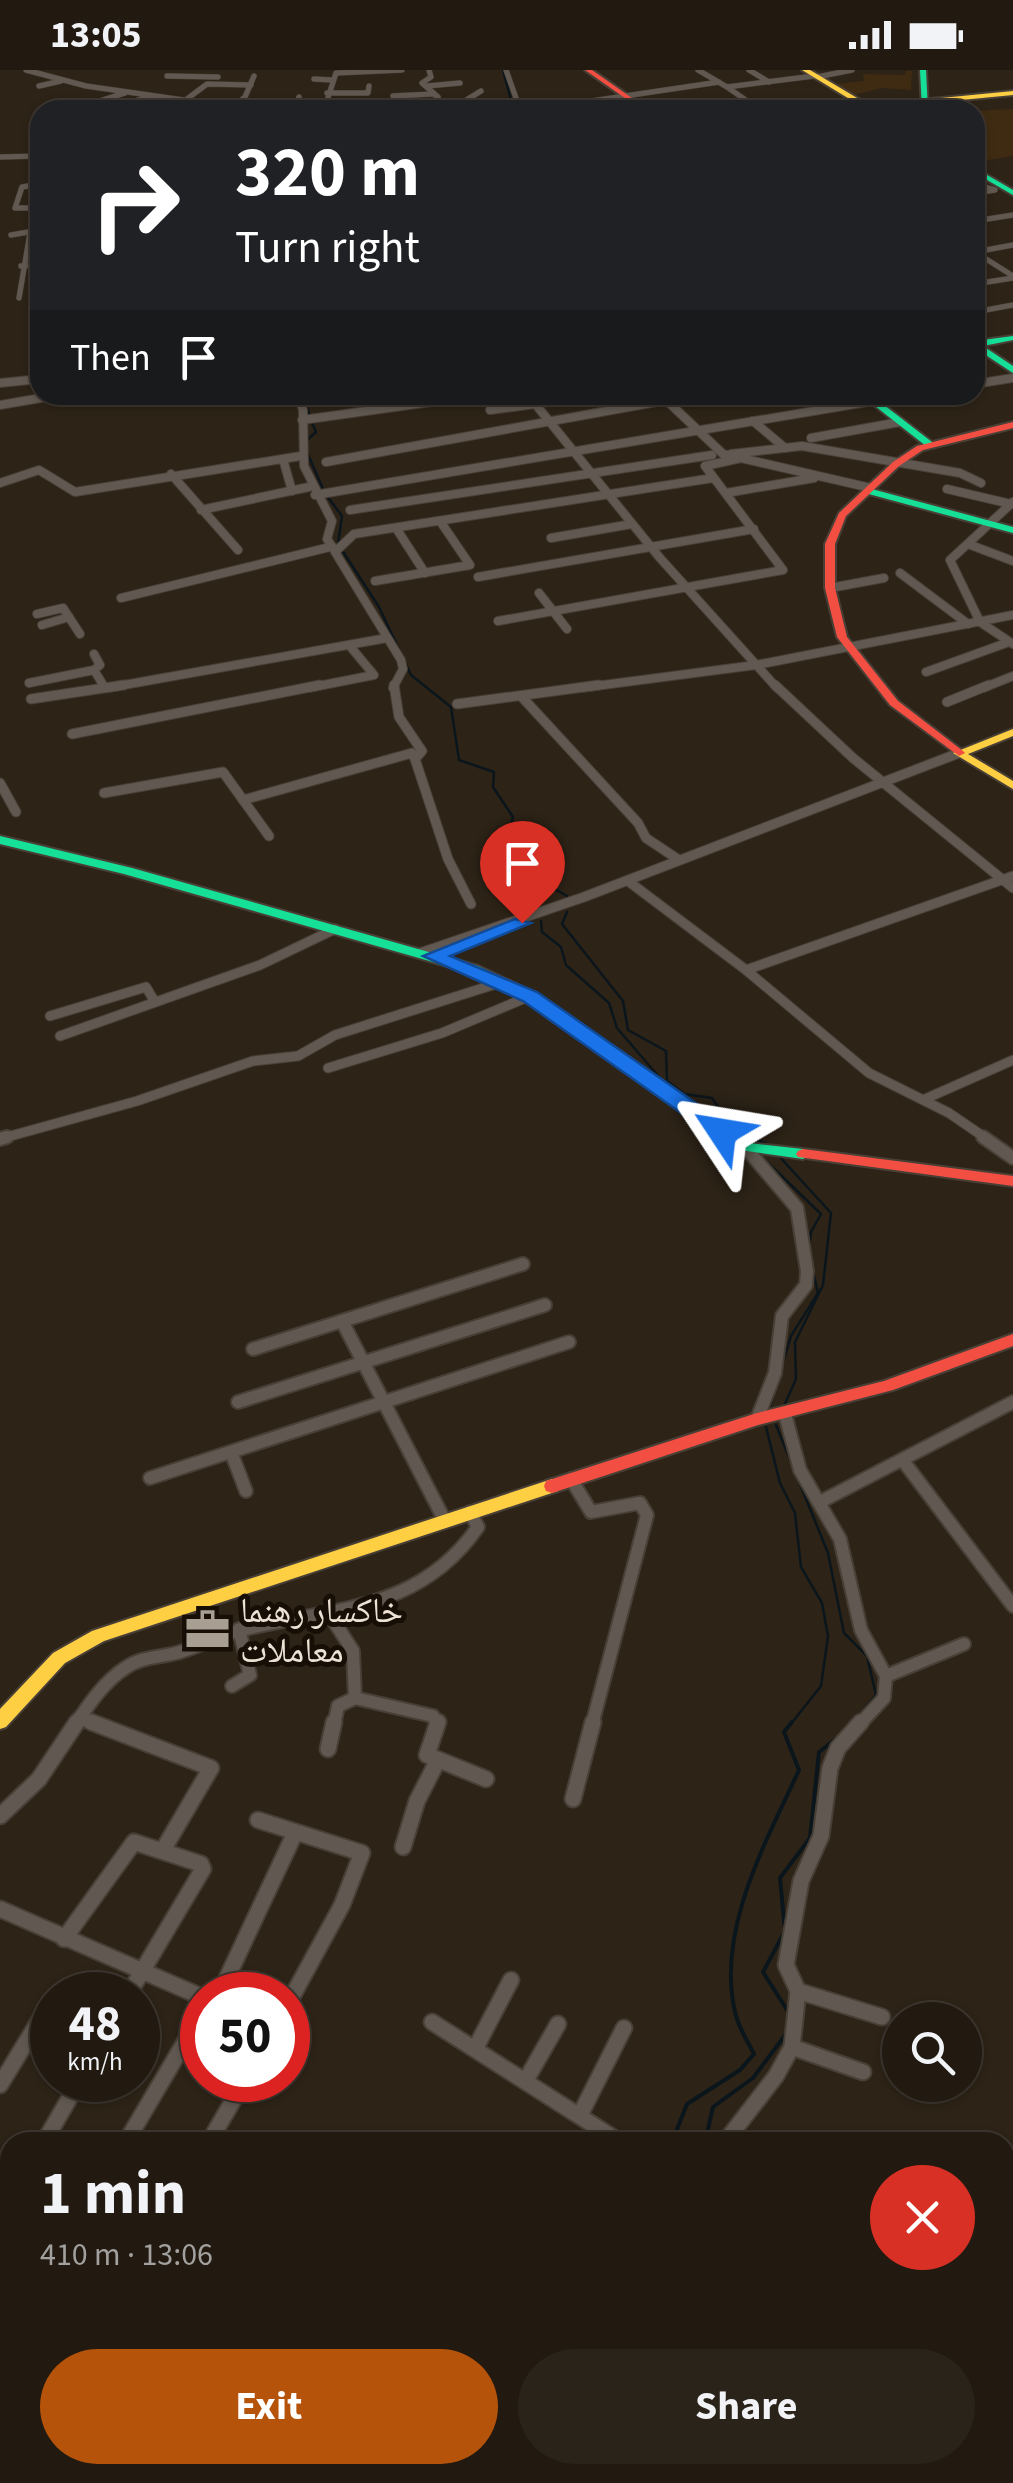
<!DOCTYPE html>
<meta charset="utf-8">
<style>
body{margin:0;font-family:"Source Sans 3","Noto Naskh Arabic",sans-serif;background:#2a231a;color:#f1f3f6;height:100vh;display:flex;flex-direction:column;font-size:38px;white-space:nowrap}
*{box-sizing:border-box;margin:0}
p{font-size:32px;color:#a2a19f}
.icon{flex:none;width:55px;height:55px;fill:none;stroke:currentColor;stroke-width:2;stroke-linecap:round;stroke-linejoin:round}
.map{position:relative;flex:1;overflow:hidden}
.panel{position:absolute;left:0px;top:2062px;width:1015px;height:352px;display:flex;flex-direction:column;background:#221a11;border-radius:30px 30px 0 0;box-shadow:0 2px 8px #0004,0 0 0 2px #3f3831}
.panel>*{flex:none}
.top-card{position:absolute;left:30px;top:30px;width:955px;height:305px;border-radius:30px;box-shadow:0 2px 8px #0004,0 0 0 2px #3f3831;background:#202124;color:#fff;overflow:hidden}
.buttons{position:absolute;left:882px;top:1932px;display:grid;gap:20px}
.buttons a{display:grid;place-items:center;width:100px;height:100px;border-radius:50%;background:#221a11;box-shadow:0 2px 8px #0004,0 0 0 2px #3f3831;font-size:50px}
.speed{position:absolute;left:30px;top:1902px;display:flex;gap:20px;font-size:50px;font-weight:700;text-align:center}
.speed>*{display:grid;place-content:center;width:130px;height:130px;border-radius:50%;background:#221a11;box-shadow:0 2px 8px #0004,0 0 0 2px #3f3831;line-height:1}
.speed small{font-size:25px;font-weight:400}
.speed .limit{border:15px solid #d22;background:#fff;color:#111}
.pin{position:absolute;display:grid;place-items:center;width:85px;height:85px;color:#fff;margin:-102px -42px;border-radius:50% 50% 50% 0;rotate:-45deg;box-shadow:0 0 10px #0007}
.pin .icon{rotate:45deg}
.me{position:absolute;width:110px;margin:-55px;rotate:303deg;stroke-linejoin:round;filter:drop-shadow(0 0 8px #0008)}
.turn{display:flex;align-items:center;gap:35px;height:210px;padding:0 40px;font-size:45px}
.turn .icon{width:130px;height:130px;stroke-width:2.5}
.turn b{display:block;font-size:70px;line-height:85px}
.then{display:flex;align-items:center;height:95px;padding:0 40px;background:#0003;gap:20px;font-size:38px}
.round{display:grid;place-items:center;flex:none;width:105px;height:105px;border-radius:52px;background:#2a231a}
.summary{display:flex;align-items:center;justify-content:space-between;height:170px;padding:0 40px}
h1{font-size:60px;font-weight:700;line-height:75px}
.button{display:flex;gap:20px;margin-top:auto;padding:20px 40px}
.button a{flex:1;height:115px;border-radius:60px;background:#b45309;color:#fff;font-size:40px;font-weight:700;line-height:115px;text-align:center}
.button a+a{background:#2a231a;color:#f1f3f6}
.status{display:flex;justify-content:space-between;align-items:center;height:70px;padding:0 50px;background:#221a11;direction:ltr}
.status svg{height:28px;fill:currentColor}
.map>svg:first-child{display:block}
</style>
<div class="status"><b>13:05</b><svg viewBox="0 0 49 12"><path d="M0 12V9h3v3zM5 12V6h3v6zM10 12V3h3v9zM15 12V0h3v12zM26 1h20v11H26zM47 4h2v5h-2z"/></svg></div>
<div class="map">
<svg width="1013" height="2413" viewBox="0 0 1013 2413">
<rect width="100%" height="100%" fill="#2d2317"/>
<g fill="#3f2b11">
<path d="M906,1H912L911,20L882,18L853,25L835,14L864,11L863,4L905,5Z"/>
<path d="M1013,39V86L975,92V41Z"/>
</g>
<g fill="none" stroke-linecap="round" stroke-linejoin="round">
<g stroke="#0b161c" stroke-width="2.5">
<path d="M503,0L511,30"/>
<path d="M303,326L310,346"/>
<path d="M307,370L316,362L312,353"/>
<path d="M306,380L323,419"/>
<path d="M327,426L342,446L338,474L379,537L411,605L451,637L459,690L494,702L493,717L513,747L504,781L523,816L539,825V838"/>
<path d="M537,809L567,826"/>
<path d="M567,842L562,854L623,931L628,960L666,981L667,1011L684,1024L712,1028L735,1061L769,1075"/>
<path d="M541,851L542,862L561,877L566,895L609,933L617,958L666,1015"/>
<path d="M778,1085L831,1143L823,1215L795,1272L796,1309L784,1336"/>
<path d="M761,1086L821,1144L811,1162L809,1179"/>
<path d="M770,1337L791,1266L818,1223L813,1201"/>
<path d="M776,1355L828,1483L844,1563L867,1586L876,1625L860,1644"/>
<path d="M766,1357L780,1413L795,1443L801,1497L822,1533L828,1566L821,1616L790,1655"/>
</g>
<g stroke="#0b161c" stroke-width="4">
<path d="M789,1943L763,1902L785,1861L780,1808L810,1768L819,1682L837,1668"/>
<path d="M672,2072L687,2034L740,2000L754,1984C747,1970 738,1957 735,1942C716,1860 766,1772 799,1700L784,1662L792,1652"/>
<path d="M705,2072L713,2037L753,2008L786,1964"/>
<path d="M529,2405V2413"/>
<path d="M485,2413L489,2405"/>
</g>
<defs>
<g id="street-far4">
<path d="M26,0L86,16L253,40"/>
<path d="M429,0L431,7L422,13L438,27L430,34"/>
<path d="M506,0L516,28L507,40"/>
<path d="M698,0L727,17L814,6"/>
<path d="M749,0L769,12"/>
<path d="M167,6L218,7"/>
<path d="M817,7L852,0"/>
<path d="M314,9L332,10"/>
<path d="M39,16L61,11"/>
<path d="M427,16L460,13"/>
<path d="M727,17L750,33L737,35"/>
<path d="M327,23H368L369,16"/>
<path d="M393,26L433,24"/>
<path d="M187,29L207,14L251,15"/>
<path d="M235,35L245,27L254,6"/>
<path d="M325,36L429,33"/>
<path d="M71,40L125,23"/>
<path d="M107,40L151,26"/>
<path d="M295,40L299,27"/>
<path d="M324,40L336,3L402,0"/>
<path d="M450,40L481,21"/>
<path d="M531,40L719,12"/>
<path d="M0,87L40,86"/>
<path d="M36,114L40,95"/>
<path d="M40,114L22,117L15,138H40"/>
<path d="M975,114L995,120L975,123"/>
<path d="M975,151L1013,145"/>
<path d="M11,165L40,160"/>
<path d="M975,182L1013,206"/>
<path d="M975,182L1013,175"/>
<path d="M21,196L40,195"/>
<path d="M975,214L1013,208"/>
<path d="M39,221L40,211"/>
<path d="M19,228L30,163"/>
<path d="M975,242L1013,235"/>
</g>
<g id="street-far3">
<path d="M0,313L40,309"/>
<path d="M975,314L1013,308"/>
<path d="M298,325L303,340L304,396L332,451L327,469L335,481"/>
<path d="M528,325L660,488L777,618"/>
<path d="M664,328L723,384L871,418"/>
<path d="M0,335L58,325"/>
<path d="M490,340L535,334"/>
<path d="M302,350L481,325"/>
<path d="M753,351L785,378"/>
<path d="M811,368L900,352"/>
<path d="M731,384L802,376L960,403L981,413"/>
<path d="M283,389L292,421"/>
<path d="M326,392L695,325"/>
<path d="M171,404L238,480"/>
<path d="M0,413L39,400L75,422L301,386"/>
<path d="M947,419L1011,434"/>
<path d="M726,423L814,408"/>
<path d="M315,425L909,325"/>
<path d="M1013,432L950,490L980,552L1013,574"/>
<path d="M201,440L309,417"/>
<path d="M350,440L712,385"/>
<path d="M396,458L425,503"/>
<path d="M551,468L632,454"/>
<path d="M968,474L1013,491"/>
<path d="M900,503L968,554"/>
<path d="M478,507L754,459"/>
<path d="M375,511L470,495L440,451"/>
<path d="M830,518L884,508"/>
<path d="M539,523L567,559"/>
<path d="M121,528L330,477"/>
<path d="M37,544L63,538L80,564"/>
<path d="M498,551L783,500L705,396L741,388"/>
<path d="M42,555L69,547"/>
<path d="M94,584L100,595L94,600L105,618"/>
<path d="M926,602L1009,572"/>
<path d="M29,613L94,600"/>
<path d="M107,618L387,568"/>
<path d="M308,618L374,605L349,575"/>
<path d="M393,618L403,599L401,590L335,482L354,464L713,408"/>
<path d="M580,618L756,595L1013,545"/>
<path d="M983,618L1013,606"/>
</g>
<g id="street-far2">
<path d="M394,615L399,647L422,681L415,689L448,789L471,834"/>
<path d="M775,615L853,688L1013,818"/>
<path d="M521,626L638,753L646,768L679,790"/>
<path d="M31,629L124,615"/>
<path d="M947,632L989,615"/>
<path d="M457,634L599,615"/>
<path d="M72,664L320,615"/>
<path d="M0,713L16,742"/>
<path d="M104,723L223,702L269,766"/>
<path d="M243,730L412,683L415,689"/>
<path d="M628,811L746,900L869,1003L949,1043L987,1069"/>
<path d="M420,883L584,827L959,683"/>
<path d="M746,900L1013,806"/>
<path d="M50,946L146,917L155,932"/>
<path d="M60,966L260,895L335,859"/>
<path d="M328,998L442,963L530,926"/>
<path d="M925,1029L1013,990"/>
<path d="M0,1069L137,1031L253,991L298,986L335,965L502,912"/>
</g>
<g id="street-far1">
<path d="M983,1067L1013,1088"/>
<path d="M0,1069L7,1067"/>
<path d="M745,1077L797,1138L807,1201L806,1215L782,1246L775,1303L757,1349"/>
<path d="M342,1251L445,1451"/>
<path d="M253,1279L523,1194"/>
<path d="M238,1332L545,1235"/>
<path d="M785,1344L800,1400L840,1469L861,1560L886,1606L884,1628L859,1655"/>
<path d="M231,1382L246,1421"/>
<path d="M904,1392L1013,1536"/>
<path d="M150,1408L569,1272"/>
<path d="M571,1409L591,1442L640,1433L647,1445L592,1655"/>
<path d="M820,1432L1013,1332"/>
<path d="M328,1542L353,1581L355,1628"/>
<path d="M886,1606L964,1574"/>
<path d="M232,1616L250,1605L239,1559"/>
<path d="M79,1648L97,1655"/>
<path d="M75,1655C89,1634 104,1612 125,1598C144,1585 163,1588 183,1581C203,1575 221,1565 241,1560C333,1537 418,1543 478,1457L470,1442"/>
<path d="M334,1655L338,1636L355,1628L433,1646L437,1655"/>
</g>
<g id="street">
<path d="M91,1652L211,1698L163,1780"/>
<path d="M438,1652L427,1685L486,1709"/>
<path d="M328,1679L334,1652"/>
<path d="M573,1729L593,1652"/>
<path d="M0,1746L39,1709L77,1652"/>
<path d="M258,1750L362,1783L342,1835L288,1934"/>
<path d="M403,1777L417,1731L437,1692"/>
<path d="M0,1839L202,1927"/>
<path d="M64,1869L134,1772L201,1794L203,1799L128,1925"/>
<path d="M798,1921L882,1947"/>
<path d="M219,1925L295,1763"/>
<path d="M432,1952L620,2072"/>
<path d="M792,1977L863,2002"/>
<path d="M475,1979L511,1910"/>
<path d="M526,2010L558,1954"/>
<path d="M0,2015L47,1938"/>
<path d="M580,2045L624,1958"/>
<path d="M44,2072L80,2010"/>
<path d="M126,2072L202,1943"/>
<path d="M209,2072L245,2010"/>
<path d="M725,2072L776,2006L792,1977L798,1921L786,1895L801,1811L821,1766L830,1698L838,1678L861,1652"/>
<path d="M0,2107L10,2111"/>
<path d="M0,2207L10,2195"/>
<path d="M0,2339L10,2347"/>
<path d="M239,2405L254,2413"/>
<path d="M350,2413L354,2405"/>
<path d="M557,2413L559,2405"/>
</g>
<g id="fast">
<path d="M920,0H926L928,40H922Z"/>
<path d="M975,98L1013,120V125L975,103Z"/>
<path d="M1013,266V270L983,276L1013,296V303L975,278V271Z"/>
<path d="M861,325H871L932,372V376H926Z"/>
<path d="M868,418L1013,457V463L865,423L863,421Z"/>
<path d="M0,766L132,798L478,896L535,923L749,1073L803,1079L810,1084L803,1089L740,1080L525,929L468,902L124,804L0,774Z"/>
</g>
<g id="slow">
<path d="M802,0H810L869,35L1013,21V25L857,40H833L861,36Z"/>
<path d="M1013,659V666L968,684L1013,711V719L953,683Z"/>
<path d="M552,1409L558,1411L560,1416L558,1421L104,1571L65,1593L6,1657L0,1659V1639L53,1583L92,1561Z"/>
</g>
<g id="jam">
<path d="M585,0H592L649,40H642Z"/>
<path d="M1013,352V358L923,380L899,396L846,446L835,474V518L847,567L898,631L963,681L965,683L959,686L890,635L837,567L825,518V474L839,443L893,392L917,376Z"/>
<path d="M803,1079L1013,1106V1116L798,1087L796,1084L798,1081Z"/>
<path d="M1013,1264V1276L893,1320L758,1355L552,1423L546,1421L544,1416L546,1411L757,1343L884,1311Z"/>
</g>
</defs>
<use href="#street-far4" stroke="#483f36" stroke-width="6"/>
<use href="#street-far3" stroke="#483f36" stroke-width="10"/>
<use href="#street-far2" stroke="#483f36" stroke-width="11"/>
<use href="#street-far1" stroke="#483f36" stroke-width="16"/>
<use href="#street" stroke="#483f36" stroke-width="19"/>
<use href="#fast" stroke="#483f36" stroke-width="4"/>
<use href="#slow" stroke="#483f36" stroke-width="4"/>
<use href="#jam" stroke="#483f36" stroke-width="4"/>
<use href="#street-far4" stroke="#615951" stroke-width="5"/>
<use href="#street-far3" stroke="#615951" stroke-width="8"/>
<use href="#street-far2" stroke="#615951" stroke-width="9"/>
<use href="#street-far1" stroke="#615951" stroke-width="12"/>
<use href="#street" stroke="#615951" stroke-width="15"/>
<use href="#fast" fill="#16e098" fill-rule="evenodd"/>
<use href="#slow" fill="#ffcf43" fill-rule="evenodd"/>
<use href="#jam" fill="#f24e42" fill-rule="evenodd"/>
</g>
<path fill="#1a73e8" stroke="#114b97" stroke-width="2.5" d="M515,849L531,853L450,886L537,922L730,1057V1067H715L523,931L423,886Z"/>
<defs>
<symbol id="office-bare" viewBox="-9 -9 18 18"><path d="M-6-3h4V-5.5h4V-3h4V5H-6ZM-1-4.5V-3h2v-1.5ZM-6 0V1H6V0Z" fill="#a99e92" stroke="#170f06" stroke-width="2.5" paint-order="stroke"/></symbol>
</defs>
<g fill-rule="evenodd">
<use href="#office-bare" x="176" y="1528" width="63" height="63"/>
</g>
<g text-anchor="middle" stroke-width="10" stroke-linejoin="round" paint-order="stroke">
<g font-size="35" fill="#ece1d4" stroke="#170f06" text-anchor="start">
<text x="240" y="1552">خاکسار رهنما<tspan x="240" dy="40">معاملات</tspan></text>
</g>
</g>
</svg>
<div class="buttons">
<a><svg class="icon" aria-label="search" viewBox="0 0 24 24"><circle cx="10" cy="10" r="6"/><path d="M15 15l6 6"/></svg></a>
</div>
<div class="speed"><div>48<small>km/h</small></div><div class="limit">50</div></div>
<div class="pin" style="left:522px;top:853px;background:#d93025"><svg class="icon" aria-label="arrive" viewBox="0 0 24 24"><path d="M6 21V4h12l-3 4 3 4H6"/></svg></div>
<svg class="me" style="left:722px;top:1062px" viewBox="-20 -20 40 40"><path d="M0-17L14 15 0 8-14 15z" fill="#1a73e8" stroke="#fff" stroke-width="4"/></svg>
<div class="top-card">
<div class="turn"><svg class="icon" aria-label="right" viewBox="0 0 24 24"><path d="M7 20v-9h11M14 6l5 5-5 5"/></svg><div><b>320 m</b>Turn right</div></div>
<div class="then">Then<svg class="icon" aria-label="arrive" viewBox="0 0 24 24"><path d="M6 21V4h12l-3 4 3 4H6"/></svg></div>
</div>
<section class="panel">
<div class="summary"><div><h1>1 min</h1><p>410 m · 13:06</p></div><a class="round" style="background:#d93025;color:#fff"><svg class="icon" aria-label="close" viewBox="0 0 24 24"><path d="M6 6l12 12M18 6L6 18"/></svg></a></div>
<div class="button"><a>Exit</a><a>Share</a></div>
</section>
</div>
